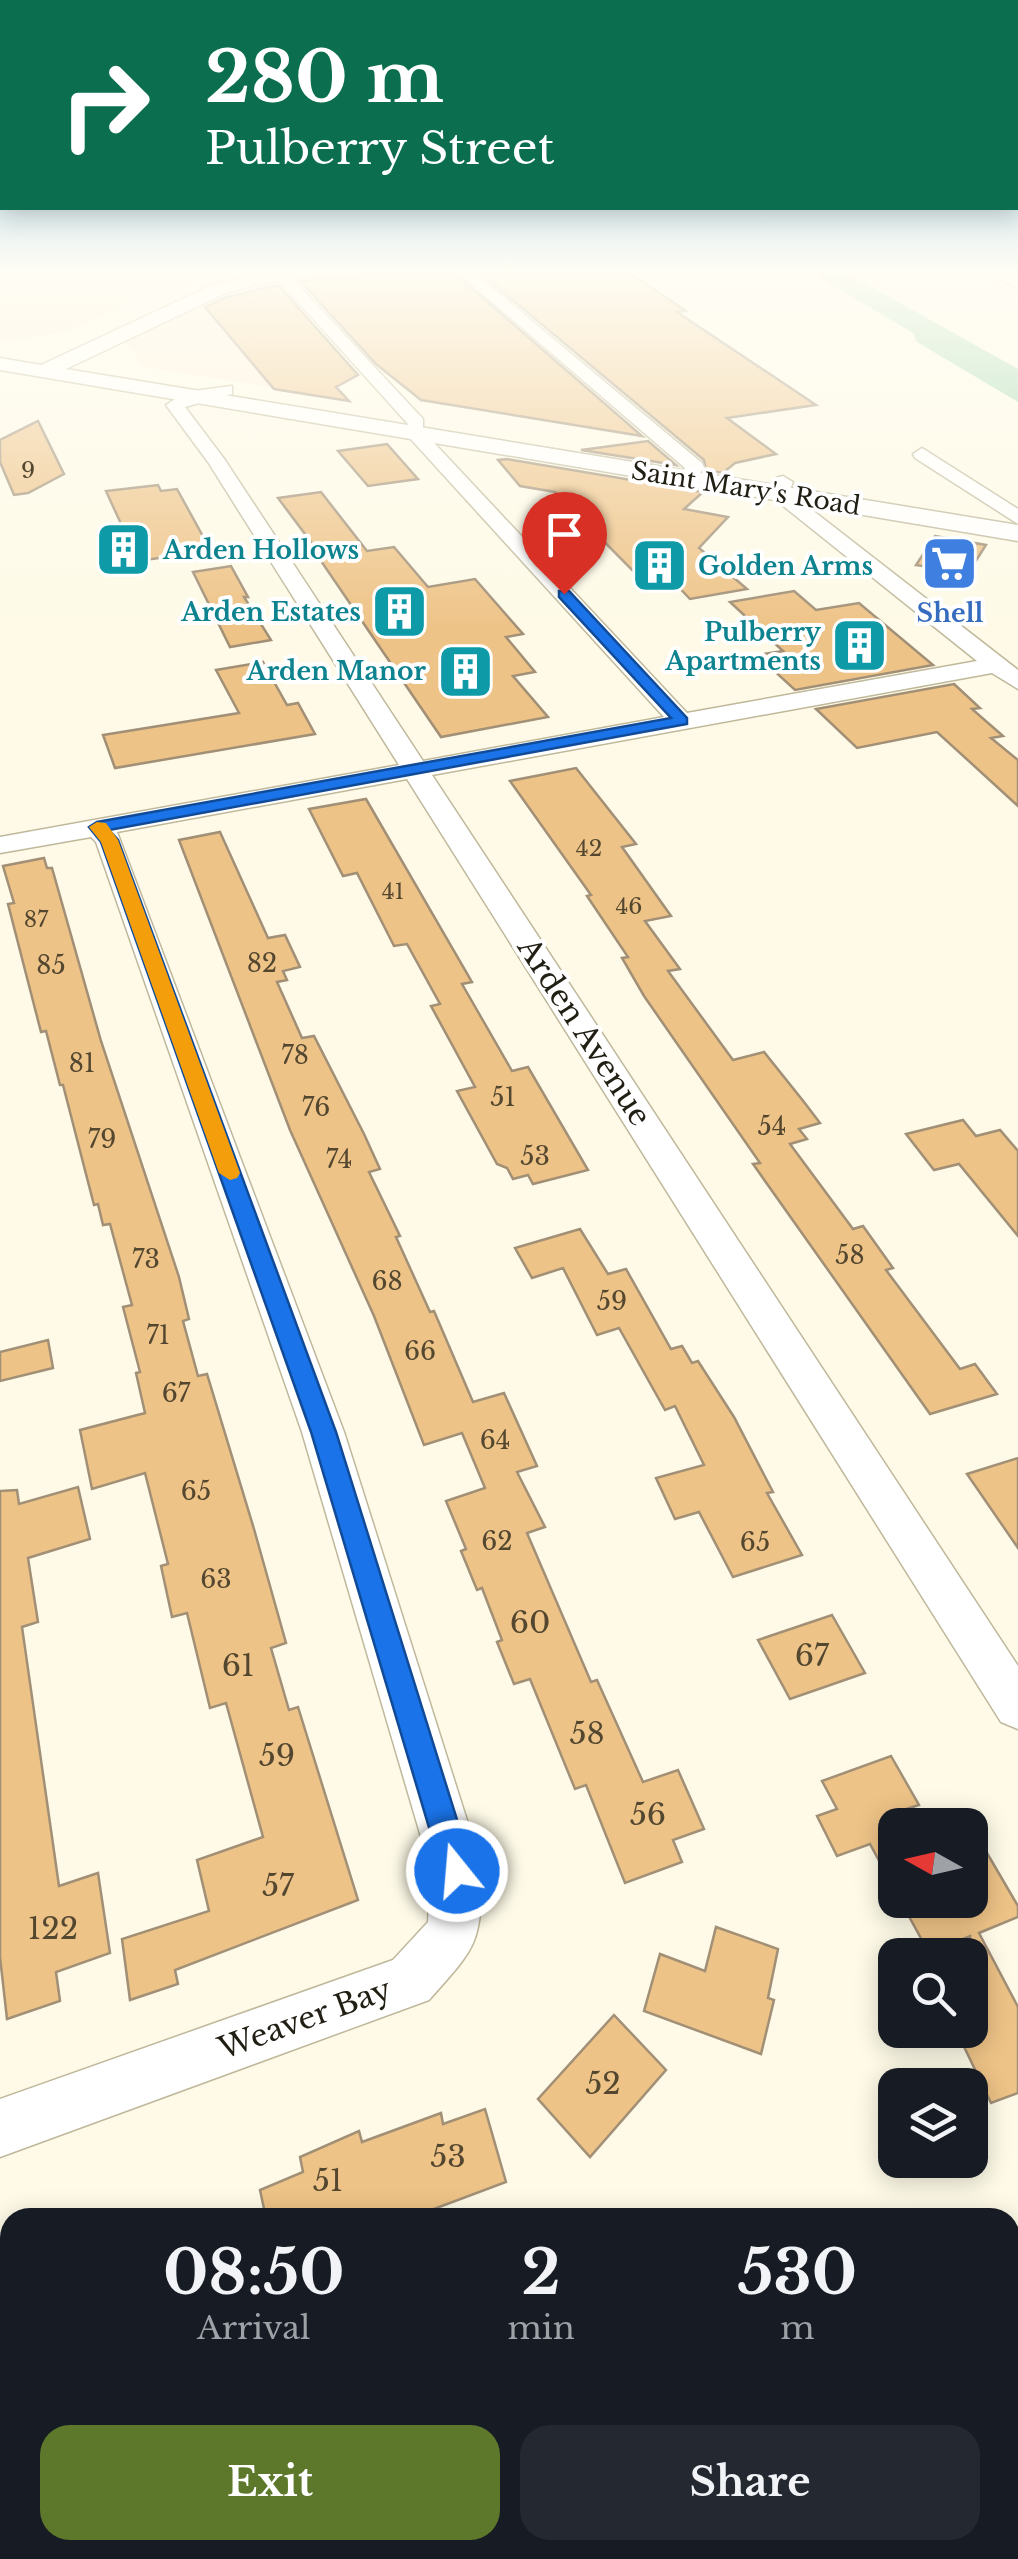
<!DOCTYPE html>
<style>
body{margin:0;font-family:"Libre Baskerville",serif;background:#242831;color:#f1f3f6;height:100vh;display:flex;flex-direction:column;font-size:38px;white-space:nowrap}
*{box-sizing:border-box;margin:0}
p{font-size:32px;color:#9ea1a6}
.icon{flex:none;width:55px;height:55px;fill:none;stroke:currentColor;stroke-width:2;stroke-linecap:round;stroke-linejoin:round}
.map{position:relative;flex:1;overflow:hidden}
.sheet{position:absolute;left:0px;top:2208px;width:1020px;height:352px;display:flex;flex-direction:column;background:#171b24;border-radius:30px 30px 0 0;box-shadow:0 5px 25px #0003}
.sheet>*{flex:none}
.banner{position:absolute;left:0px;top:0px;width:1020px;height:210px;box-shadow:0 5px 25px #0003;background:#0b6e4f;color:#fff;overflow:hidden}
.needle{width:65px;rotate:278deg}
.buttons{position:absolute;left:878px;top:1808px;display:grid;gap:20px}
.buttons a{display:grid;place-items:center;width:110px;height:110px;border-radius:20px;background:#171b24;box-shadow:0 5px 25px #0003;font-size:50px}
.pin{position:absolute;display:grid;place-items:center;width:85px;height:85px;color:#fff;margin:-102px -42px;border-radius:50% 50% 50% 0;rotate:-45deg;box-shadow:0 0 10px #0007}
.pin .icon{rotate:45deg}
.me{position:absolute;width:110px;margin:-55px;rotate:343deg;stroke-linejoin:round;filter:drop-shadow(0 0 8px #0008)}
.turn{display:flex;align-items:center;gap:35px;height:210px;padding:0 40px;font-size:45px}
.turn .icon{width:130px;height:130px;stroke-width:2.5}
.turn b{display:block;font-size:70px;line-height:85px}
.eta{display:flex;justify-content:space-evenly;align-items:center;height:170px;text-align:center}
.eta b{font-size:60px;font-weight:700;line-height:70px}
.button{display:flex;gap:20px;margin-top:auto;padding:20px 40px}
.button a{flex:1;height:115px;border-radius:30px;background:#5e782b;color:#fff;font-size:40px;font-weight:700;line-height:115px;text-align:center}
.button a+a{background:#242831;color:#f1f3f6}
.map>svg:first-child{display:block}
</style>
<div class="map">
<svg width="1018" height="2559" viewBox="0 0 1018 2559">
<rect width="100%" height="100%" fill="#fefae7"/>
<g fill="#feecdb">
<path d="M0,271H224L158,290L72,330L19,340H0Z"/>
<path d="M271,281L347,368L265,377L271,387L144,367L125,341L225,293Z"/>
</g>
<path fill="#9fd7b0" d="M817,271H843L1018,369V402L917,342L913,333L819,277Z"/>
<g fill="#eec387" stroke="#a18f76" stroke-width="2.5">
<path d="M390,271H452L642,436L421,400L376,364L301,282Z"/>
<path d="M478,271H627L686,311L677,312L816,405L727,418L776,454L735,463L723,473L706,470L704,460Z"/>
<path d="M278,285L358,375L336,387L349,401L274,389L205,307L227,297Z"/>
<path d="M38,421L64,474L28,493L14,495L0,462V440Z"/>
<path d="M648,441L676,465L581,450Z"/>
<path d="M387,444L418,479L368,486L338,451Z"/>
<path d="M507,459L703,492L684,509L728,517L699,548L747,589L690,599L669,577L658,573L638,576L555,492L520,486L498,460Z"/>
<path d="M158,485L161,491L177,489L211,551L138,561L106,491Z"/>
<path d="M321,492L367,551L394,547L428,587L475,579L523,634L506,637L535,672L513,676L548,717L441,737L319,558H323L278,498Z"/>
<path d="M935,536L986,545L960,586L936,568L916,565Z"/>
<path d="M231,566L248,597H244L271,640L230,647L193,572Z"/>
<path d="M794,591L816,610L859,603L933,665L795,690L757,655L783,651L730,602Z"/>
<path d="M263,662L287,705L298,703L315,734L115,768L103,735L239,713L216,670Z"/>
<path d="M954,684L980,708L972,709L1003,736L991,738L1018,760V806L937,732L857,748L816,709Z"/>
<path d="M576,768L636,844L622,847L671,916L645,921L680,969L668,971L733,1060L764,1052L804,1102L820,1123L799,1129L807,1139L790,1144L853,1229L863,1226L893,1268L886,1270L960,1369L975,1364L997,1394L930,1414L753,1164L760,1163L644,996L622,958L628,957L587,896L591,895L510,781Z"/>
<path d="M366,799L472,982L462,984L512,1071L528,1067L588,1170L533,1184L528,1175L513,1179L507,1168L497,1164L457,1091L475,1087L431,1006L440,1004L407,944L394,946L357,873L343,876L309,809Z"/>
<path d="M220,832L268,938L285,935L300,967L283,971L287,980L277,982L302,1038L314,1036L364,1134L380,1169L369,1172L400,1236L396,1237L430,1312L434,1311L473,1402L504,1393L537,1466L517,1472L545,1527L527,1533L591,1682L597,1680L643,1782L678,1770L704,1829L673,1840L682,1862L625,1883L586,1785L575,1789L530,1679L514,1684L497,1642L502,1640L482,1588L477,1590L461,1551L466,1549L446,1501L485,1488L462,1433L424,1445L374,1316L290,1130L179,840Z"/>
<path d="M44,858L47,868H52L101,1041L179,1277L189,1319L183,1321L198,1376L207,1374L254,1529L286,1643L271,1648L289,1710L298,1707L358,1900L175,1970L178,1984L130,2000L122,1939L209,1911L197,1860L263,1837L226,1703L210,1708L187,1613L172,1617L161,1566L168,1564L145,1473L92,1489L80,1430L145,1413L136,1373L140,1372L123,1307L132,1305L110,1224L103,1225L98,1204L94,1205L63,1085H60L46,1031L41,1032L8,904L14,903L3,866Z"/>
<path d="M963,1120L976,1136L1000,1130L1018,1151V1236L959,1164L934,1170L906,1134Z"/>
<path d="M580,1229L608,1274L626,1269L671,1349L682,1346L692,1363L698,1361L734,1417L773,1492L767,1493L802,1555L733,1577L699,1512L675,1519L656,1478L704,1465L675,1406L665,1410L619,1328L597,1335L563,1268L532,1278L515,1248Z"/>
<path d="M48,1340L53,1368L0,1381V1352Z"/>
<path d="M1018,1458V1548L967,1474Z"/>
<path d="M78,1487L90,1539L28,1558L38,1622L22,1627L59,1886L98,1873L110,1953L56,1972L60,2001L7,2019L0,1957V1491L17,1490L19,1504Z"/>
<path d="M832,1615L865,1673L790,1699L758,1640Z"/>
<path d="M891,1756L919,1805L903,1810L912,1825H895V1890L870,1844L837,1856L817,1816L837,1809L822,1781Z"/>
<path d="M970,1824L1018,1906V1917L979,1933L1018,2007V2093L991,2103L956,2030H970V1936L929,1953L900,1900H970Z"/>
<path d="M716,1927L778,1949L768,1998L774,2000L761,2054L644,2011L660,1954L705,1971Z"/>
<path d="M614,2015L666,2070L590,2157L538,2099Z"/>
<path d="M485,2109L506,2182L410,2218H266L260,2190L303,2172L300,2157L359,2131L362,2142L441,2113L443,2124Z"/>
</g>
<g fill="none" stroke-linecap="round" stroke-linejoin="round">
<defs>
<g id="minor">
<path d="M270,271H285L423,419V431L687,713L977,661L772,497L769,493L776,478L783,476L793,482L789,492L1018,670V689L992,673L432,775L1018,1666V1729L1001,1722L407,779L117,832L344,1432L483,1871C479,1946 479,1944 429,2000L0,2157V2099L393,1960L428,1922L431,1871L302,1432L96,842L91,837L0,853V837L399,765L208,462L166,405L186,392L232,386V394L185,407L225,460L423,761L664,717L408,436V424Z"/>
<path d="M456,271H472L702,463L704,467L695,482H681L678,478L685,468Z"/>
<path d="M922,448L1018,509V524L915,458L913,454Z"/>
</g>
<g id="major">
<path d="M274,271H330L321,276L257,284L226,293L66,369L1018,525V541L0,370V358L41,365L212,285Z"/>
<path d="M986,271L1018,275V288L989,275Z"/>
</g>
</defs>
<use href="#minor" stroke="#bfb89b" stroke-width="3"/>
<use href="#major" stroke="#bfb89b" stroke-width="3"/>
<use href="#minor" fill="#fff" fill-rule="evenodd"/>
<use href="#major" fill="#fff" fill-rule="evenodd"/>
</g>
<linearGradient id="sky" x2="0" y2="1"><stop stop-color="#78bde5"/><stop offset="0.43" stop-color="#fffdf4"/><stop offset="1" stop-color="#fffdf4" stop-opacity="0"/></linearGradient>
<rect width="1018" height="630" fill="url(#sky)"/>
<path fill="#1a73e8" stroke="#114b97" stroke-width="2.5" d="M559,591H569L687,718V724L109,830L118,840L336,1432L473,1871L468,1882L457,1887L446,1882L442,1871L311,1432L101,842L89,827L97,822L671,718L559,597Z"/>
<path fill="#f59e0b" d="M97,822L106,823L118,840L240,1173L237,1178L230,1180L219,1173L101,842L89,827Z"/>
<defs>
<symbol id="building-square" viewBox="-11 -11 22 22"><rect x="-9" y="-9" width="18" height="18" rx="4" fill="#0f9aa8" stroke="#fff"/><path d="M-4-6H4V6H1V3H-1V6H-4ZM-2.5-4.3h1.7v1.8h-1.7ZM.8-4.3h1.7v1.8H.8ZM-2.5-1h1.7V.8h-1.7ZM.8-1h1.7V.8H.8Z" fill="#fff"/></symbol>
<symbol id="supermarket-square" viewBox="-11 -11 22 22"><rect x="-9" y="-9" width="18" height="18" rx="4" fill="#3f7fe0" stroke="#fff"/><path d="M-6-5.5h2.5l.6 2H6L4.5 2H-2.5L-4.4-4H-6ZM-1.5 3.2a1.3 1.3 0 1 0 .1 0ZM3 3.2a1.3 1.3 0 1 0 .1 0Z" fill="#fff"/></symbol>
</defs>
<g fill-rule="evenodd">
<use href="#building-square" x="92" y="518" width="63" height="63"/>
<use href="#supermarket-square" x="918" y="532" width="63" height="63"/>
<use href="#building-square" x="628" y="534" width="63" height="63"/>
<use href="#building-square" x="368" y="580" width="63" height="63"/>
<use href="#building-square" x="828" y="614" width="63" height="63"/>
<use href="#building-square" x="434" y="640" width="63" height="63"/>
</g>
<g text-anchor="middle" stroke-width="8" stroke-linejoin="round" paint-order="stroke">
<g font-size="22" fill="#544730">
<text x="28" y="478">9</text>
<text x="589" y="856">42</text>
<text x="393" y="899">41</text>
<text x="629" y="914">46</text>
<text x="36" y="927">87</text>
</g>
<g font-size="25" fill="#211e13" stroke="#fff">
<text transform="translate(746 488) rotate(9)" y="9">Saint Mary's Road</text>
</g>
<g font-size="25" font-weight="bold" fill="#0d838f" stroke="#fff" text-anchor="end">
<text x="163" y="559" text-anchor="start">Arden Hollows</text>
<text x="698" y="575" text-anchor="start">Golden Arms</text>
<text x="361" y="621">Arden Estates</text>
<text x="821" y="641">Pulberry<tspan x="821" dy="29">Apartments</tspan></text>
<text x="426" y="680">Arden Manor</text>
</g>
<g font-size="25" font-weight="bold" fill="#366cbe" stroke="#fff">
<text x="950" y="622">Shell</text>
</g>
<g font-size="25" fill="#544730">
<text x="262" y="972">82</text>
<text x="51" y="974">85</text>
<text x="295" y="1064">78</text>
<text x="82" y="1072">81</text>
<text x="503" y="1106">51</text>
<text x="316" y="1116">76</text>
<text x="772" y="1135">54</text>
<text x="102" y="1148">79</text>
<text x="535" y="1165">53</text>
<text x="339" y="1168">74</text>
<text x="850" y="1264">58</text>
<text x="146" y="1268">73</text>
<text x="387" y="1290">68</text>
<text x="612" y="1310">59</text>
<text x="158" y="1344">71</text>
<text x="420" y="1360">66</text>
<text x="176" y="1402">67</text>
<text x="495" y="1449">64</text>
<text x="196" y="1500">65</text>
<text x="497" y="1550">62</text>
<text x="755" y="1551">65</text>
<text x="216" y="1588">63</text>
</g>
<g font-size="30" fill="#211e13" stroke="#fff">
<text transform="translate(584 1032) rotate(57)" y="10">Arden Avenue</text>
<text transform="translate(305 2019) rotate(-20)" y="10">Weaver Bay</text>
</g>
<g font-size="30" fill="#544730">
<text x="530" y="1633">60</text>
<text x="812" y="1666">67</text>
<text x="238" y="1676">61</text>
<text x="587" y="1744">58</text>
<text x="277" y="1766">59</text>
<text x="648" y="1825">56</text>
<text x="278" y="1896">57</text>
<text x="53" y="1939">122</text>
<text x="603" y="2094">52</text>
<text x="448" y="2167">53</text>
<text x="328" y="2191">51</text>
</g>
</g>
</svg>
<div class="buttons">
<a><svg class="needle" viewBox="-14 -14 28 28"><path d="M0-13l5 13h-10z" fill="#e53935"/><path d="M0 13l5-13h-10z" fill="#9ea1a6"/></svg></a>
<a><svg class="icon" aria-label="search" viewBox="0 0 24 24"><circle cx="10" cy="10" r="6"/><path d="M15 15l6 6"/></svg></a>
<a><svg class="icon" aria-label="layers" viewBox="0 0 24 24"><path d="M12 4l9 5-9 5-9-5zM3 14l9 5 9-5"/></svg></a>
</div>
<div class="pin" style="left:564px;top:594px;background:#d93025"><svg class="icon" aria-label="arrive" viewBox="0 0 24 24"><path d="M6 21V4h12l-3 4 3 4H6"/></svg></div>
<svg class="me" style="left:457px;top:1871px" viewBox="-20 -20 40 40"><circle r="17" fill="#1a73e8" stroke="#fff" stroke-width="3"/><path d="M0-11L8 9 0 5-8 9z" fill="#fff"/></svg>
<div class="banner">
<div class="turn"><svg class="icon" aria-label="right" viewBox="0 0 24 24"><path d="M7 20v-9h11M14 6l5 5-5 5"/></svg><div><b>280 m</b>Pulberry Street</div></div>
</div>
<section class="sheet">
<div class="eta">
<div><b>08:50</b><p>Arrival</p></div>
<div><b>2</b><p>min</p></div>
<div><b>530</b><p>m</p></div>
</div>
<div class="button"><a>Exit</a><a>Share</a></div>
</section>
</div>
